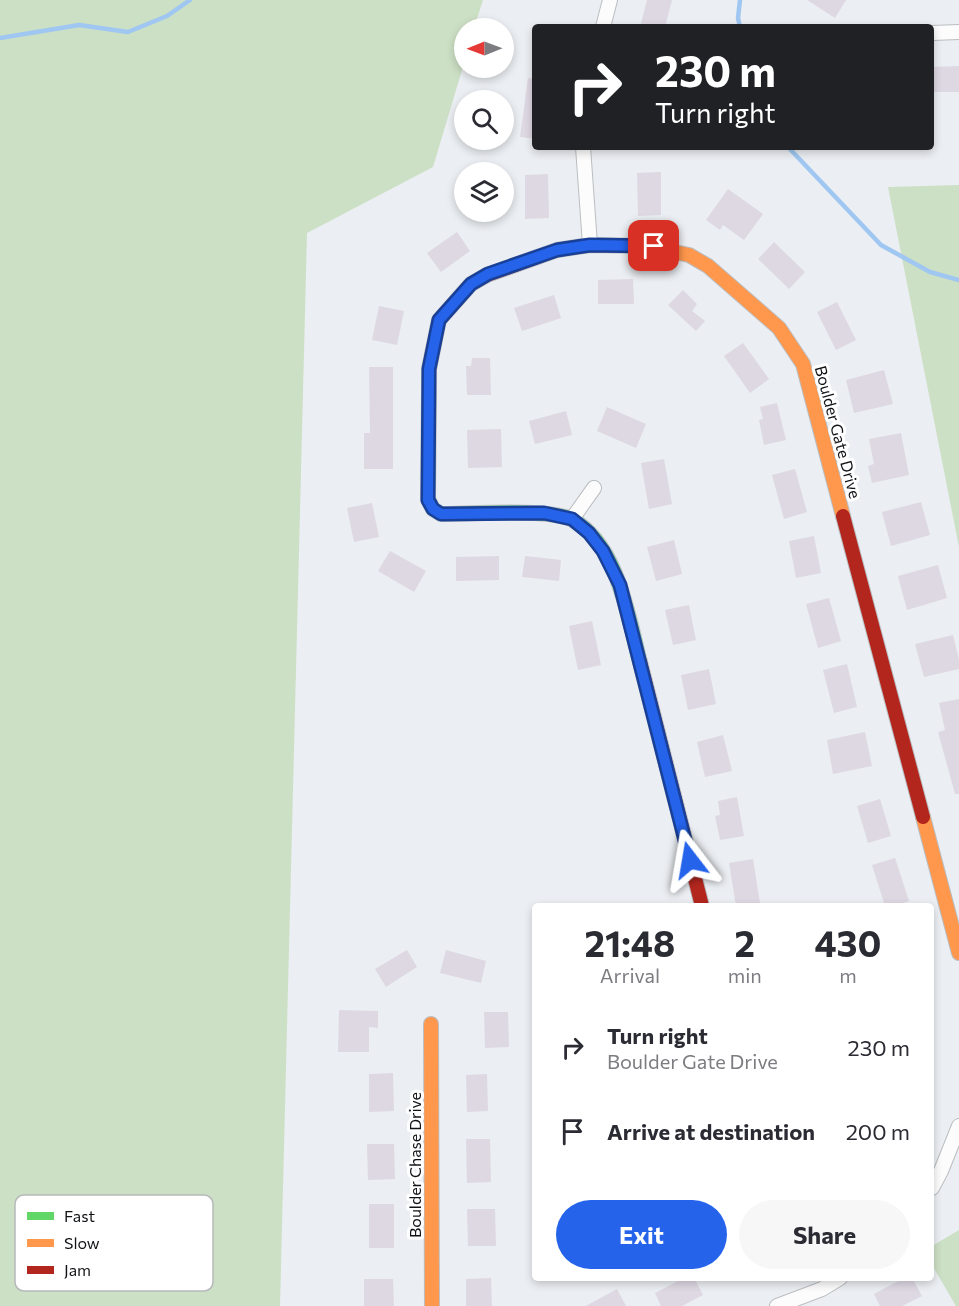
<!DOCTYPE html>
<style>
body{margin:0;font-family:Commissioner,sans-serif;background:#f7f7f7;color:#2b2b33;height:100vh;display:flex;flex-direction:column;font-size:22px;white-space:nowrap}
*{box-sizing:border-box;margin:0}
p{font-size:20px;color:#7c7c81}
.icon{flex:none;width:33px;height:33px;fill:none;stroke:currentColor;stroke-width:2;stroke-linecap:round;stroke-linejoin:round}
.map{position:relative;flex:1;overflow:hidden}
.sheet{position:absolute;left:532px;top:903px;width:402px;height:378px;display:flex;flex-direction:column;background:#fff;border-radius:6px;box-shadow:0 3px 9px #0003}
.sheet>*{flex:none}
.banner{position:absolute;left:532px;top:24px;width:402px;height:126px;border-radius:6px;box-shadow:0 3px 9px #0003;background:#202124;color:#fff;overflow:hidden}
.needle{width:39px;rotate:269deg}
.tools{position:absolute;left:454px;top:18px;display:grid;gap:12px}
.tools a{display:grid;place-items:center;width:60px;height:60px;border-radius:50%;background:#fff;box-shadow:0 3px 9px #0003;font-size:30px}
.pin{position:absolute;display:grid;place-items:center;width:51px;height:51px;color:#fff;margin:-26px;border-radius:12px;box-shadow:0 3px 9px #0006}
.me{position:absolute;width:66px;margin:-33px;rotate:346deg;stroke-linejoin:round;filter:drop-shadow(0 0 4px #0008)}
.turn{display:flex;align-items:center;gap:21px;height:126px;padding:0 24px;font-size:27px}
.turn .icon{width:78px;height:78px;stroke-width:2.5}
.turn b{display:block;font-size:42px;line-height:51px}
.eta{display:flex;justify-content:space-evenly;align-items:center;height:102px;text-align:center}
.eta b{font-size:36px;font-weight:700;line-height:42px}
.primary-button{display:flex;gap:12px;margin-top:auto;padding:12px 24px}
.primary-button a{flex:1;height:69px;border-radius:36px;background:#2563eb;color:#fff;font-size:24px;font-weight:700;line-height:69px;text-align:center}
.primary-button a+a{background:#f7f7f7;color:#2b2b33}
ul{padding:0;list-style:none}
li{display:flex;align-items:center;gap:18px;height:84px;padding:0 24px}
li div{flex:1}
li b{display:block;font-size:22px}
li em{font-style:normal}
.map>svg:first-child{display:block}
</style>
<div class="map">
<svg width="959" height="1306" viewBox="0 0 959 1306">
<rect width="100%" height="100%" fill="#ebeef2"/>
<g fill="#cce0c5">
<path d="M0,0H483L474,28H465V60L433,167L307,233L280,1306H0Z"/>
<path d="M959,185V547L888,187Z"/>
<path d="M959,1230V1306H956L932,1265V1246Z"/>
</g>
<g fill="none" stroke-linecap="round" stroke-linejoin="round">
<g stroke="#9fc7f1" stroke-width="4.5">
<path d="M740,27L738,18L740,0"/>
<path d="M0,38L79,25L128,32L167,16L190,0"/>
<path d="M788,147L881,245L930,272L959,280"/>
</g>
</g>
<g fill="#ded8e3">
<path d="M647,0H672L665,27H640Z"/>
<path d="M807,0H846L835,18Z"/>
<path d="M959,66V92H932V67Z"/>
<path d="M528,78L536,79V139L520,137Z"/>
<path d="M661,172V215L638,216L637,173Z"/>
<path d="M548,174L549,218L525,219V175Z"/>
<path d="M728,189L763,214L744,240L723,225L720,230L706,220Z"/>
<path d="M457,232L470,251L441,272L427,253Z"/>
<path d="M774,242L805,272L789,289L758,259Z"/>
<path d="M633,279L634,304H598V280Z"/>
<path d="M683,290L697,304L692,311L705,321L696,331L668,305Z"/>
<path d="M554,295L561,318L522,331L514,308Z"/>
<path d="M837,302L856,340L836,350L817,312Z"/>
<path d="M379,306L404,311L397,345L372,340Z"/>
<path d="M743,343L769,379L750,393L724,356Z"/>
<path d="M472,358H490L491,395H467L466,366H471Z"/>
<path d="M369,367H393V469H364V433H370Z"/>
<path d="M884,370L893,404L854,413L846,380Z"/>
<path d="M777,403L786,440L764,445L759,420L763,419L760,407Z"/>
<path d="M607,407L646,424L636,448L597,431Z"/>
<path d="M566,411L572,435L535,444L529,421Z"/>
<path d="M501,429L502,467L468,468L467,430Z"/>
<path d="M901,433L909,475L872,483L868,466L874,464L869,439Z"/>
<path d="M664,459L672,504L649,509L641,463Z"/>
<path d="M795,469L807,512L784,519L772,475Z"/>
<path d="M921,502L930,535L891,546L882,512Z"/>
<path d="M372,503L379,537L354,542L347,508Z"/>
<path d="M814,536L821,573L796,578L789,541Z"/>
<path d="M674,540L682,574L656,581L647,547Z"/>
<path d="M390,551L426,571L414,592L378,571Z"/>
<path d="M499,556V580L456,581V557Z"/>
<path d="M525,556L561,560L559,581L522,577Z"/>
<path d="M938,565L947,598L907,610L898,576Z"/>
<path d="M829,598L841,641L818,648L806,604Z"/>
<path d="M689,605L696,640L673,645L665,610Z"/>
<path d="M592,621L601,665L578,670L569,626Z"/>
<path d="M953,635L959,660V669L924,677L915,644Z"/>
<path d="M847,664L857,707L834,713L823,670Z"/>
<path d="M709,669L716,704L688,710L681,675Z"/>
<path d="M959,699V794H955L938,732L945,730L939,703Z"/>
<path d="M865,732L872,766L833,774L827,740Z"/>
<path d="M723,735L732,771L705,777L697,742Z"/>
<path d="M737,797L744,836L720,840L715,816L720,815L718,801Z"/>
<path d="M880,799L891,836L868,843L857,806Z"/>
<path d="M895,858L909,901L893,906H885L872,865Z"/>
<path d="M753,859L760,903L736,906L729,863Z"/>
<path d="M407,950L417,967L386,987L375,969Z"/>
<path d="M446,950L486,961L481,983L440,973Z"/>
<path d="M339,1010L378,1011V1028L369,1027V1052H338Z"/>
<path d="M484,1012H508L509,1047L485,1048Z"/>
<path d="M393,1073L394,1111L369,1112V1074Z"/>
<path d="M487,1074L488,1111L467,1112L466,1075Z"/>
<path d="M466,1139H490L491,1182L467,1183Z"/>
<path d="M367,1144H394L395,1179L368,1180Z"/>
<rect x="369" y="1204" width="25" height="44"/>
<path d="M467,1209H495L496,1246H468Z"/>
<path d="M491,1278L492,1306H466V1279Z"/>
<path d="M684,1278H694L703,1295L682,1306H661L655,1293Z"/>
<path d="M904,1278H912L922,1296L902,1306H880L874,1294Z"/>
<path d="M364,1279H393L394,1306H364Z"/>
<path d="M617,1289L626,1306H586Z"/>
</g>
<g fill="none" stroke-linecap="round" stroke-linejoin="round">
<defs>
<g id="street">
<path d="M603,27L610,0"/>
<path d="M932,33L959,32"/>
<path d="M583,147L590,245"/>
<path d="M572,519L594,488"/>
<path d="M932,1188L941,1171L959,1126"/>
<path d="M777,1306L822,1289L840,1278"/>
</g>
<path id="fast" d="M429,394L428,499L433,509L441,514C469,514 552,508 573,520C618,546 628,616 640,662"/>
<g id="slow">
<path d="M646,246L689,255L708,266L779,328L803,364L843,516"/>
<path d="M923,817L959,953"/>
<path d="M431,1024L432,1306"/>
</g>
<g id="jam">
<path d="M429,394V369L439,320L471,284L487,275L557,250L590,245L646,246"/>
<path d="M843,516L923,817"/>
<path d="M640,662L702,906"/>
</g>
</defs>
<use href="#street" stroke="#bbbec0" stroke-width="16"/>
<use href="#fast" stroke="#bbbec0" stroke-width="16"/>
<use href="#slow" stroke="#bbbec0" stroke-width="16"/>
<use href="#jam" stroke="#bbbec0" stroke-width="16"/>
<use href="#street" stroke="#fcfcfd" stroke-width="14"/>
<use href="#fast" stroke="#63d668" stroke-width="14"/>
<use href="#slow" stroke="#ff974d" stroke-width="14"/>
<use href="#jam" stroke="#b3261e" stroke-width="14"/>
</g>
<g fill="none" stroke-linecap="round" stroke-linejoin="round">
<defs>
<path id="route" d="M654,246L590,245L557,250L488,274L471,284L439,320L429,369L428,500L433,509L441,514L544,513L572,519L589,533L603,551L620,585L690,860"/>
</defs>
<use href="#route" stroke="#184099" stroke-width="15"/>
<use href="#route" stroke="#2563eb" stroke-width="10"/>
</g>
<g text-anchor="middle" stroke-width="6" stroke-linejoin="round" paint-order="stroke">
<g font-size="16" fill="#101215" stroke="#fff">
<text transform="translate(838 432) rotate(75)" y="6">Boulder Gate Drive</text>
<text transform="translate(415 1165) rotate(-90)" y="6">Boulder Chase Drive</text>
</g>
</g>
<rect x="15" y="1195" width="198" height="96" rx="9" fill="#fff" stroke="#b7b8b9" stroke-width="1.5"/>
<rect x="27" y="1212" width="27" height="8" fill="#63d668"/>
<rect x="27" y="1239" width="27" height="8" fill="#ff974d"/>
<rect x="27" y="1266" width="27" height="8" fill="#b3261e"/>
<g font-size="16" fill="#101215">
<text x="64" y="1222">Fast</text>
<text x="64" y="1249">Slow</text>
<text x="64" y="1276">Jam</text>
</g>
</svg>
<div class="tools">
<a><svg class="needle" viewBox="-14 -14 28 28"><path d="M0-13l5 13h-10z" fill="#e53935"/><path d="M0 13l5-13h-10z" fill="#7c7c81"/></svg></a>
<a><svg class="icon" aria-label="search" viewBox="0 0 24 24"><circle cx="10" cy="10" r="6"/><path d="M15 15l6 6"/></svg></a>
<a><svg class="icon" aria-label="layers" viewBox="0 0 24 24"><path d="M12 4l9 5-9 5-9-5zM3 14l9 5 9-5"/></svg></a>
</div>
<div class="pin" style="left:654px;top:246px;background:#d93025"><svg class="icon" aria-label="arrive" viewBox="0 0 24 24"><path d="M6 21V4h12l-3 4 3 4H6"/></svg></div>
<svg class="me" style="left:690px;top:860px" viewBox="-20 -20 40 40"><path d="M0-17L14 15 0 8-14 15z" fill="#2563eb" stroke="#fff" stroke-width="4"/></svg>
<div class="banner">
<div class="turn"><svg class="icon" aria-label="right" viewBox="0 0 24 24"><path d="M7 20v-9h11M14 6l5 5-5 5"/></svg><div><b>230 m</b>Turn right</div></div>
</div>
<section class="sheet">
<div class="eta">
<div><b>21:48</b><p>Arrival</p></div>
<div><b>2</b><p>min</p></div>
<div><b>430</b><p>m</p></div>
</div>
<ul>
<li><svg class="icon" aria-label="right" viewBox="0 0 24 24"><path d="M7 20v-9h11M14 6l5 5-5 5"/></svg><div><b>Turn right</b><p>Boulder Gate Drive</p></div><em>230 m</em></li>
<li><svg class="icon" aria-label="arrive" viewBox="0 0 24 24"><path d="M6 21V4h12l-3 4 3 4H6"/></svg><div><b>Arrive at destination</b></div><em>200 m</em></li>
</ul>
<div class="primary-button"><a>Exit</a><a>Share</a></div>
</section>
</div>
